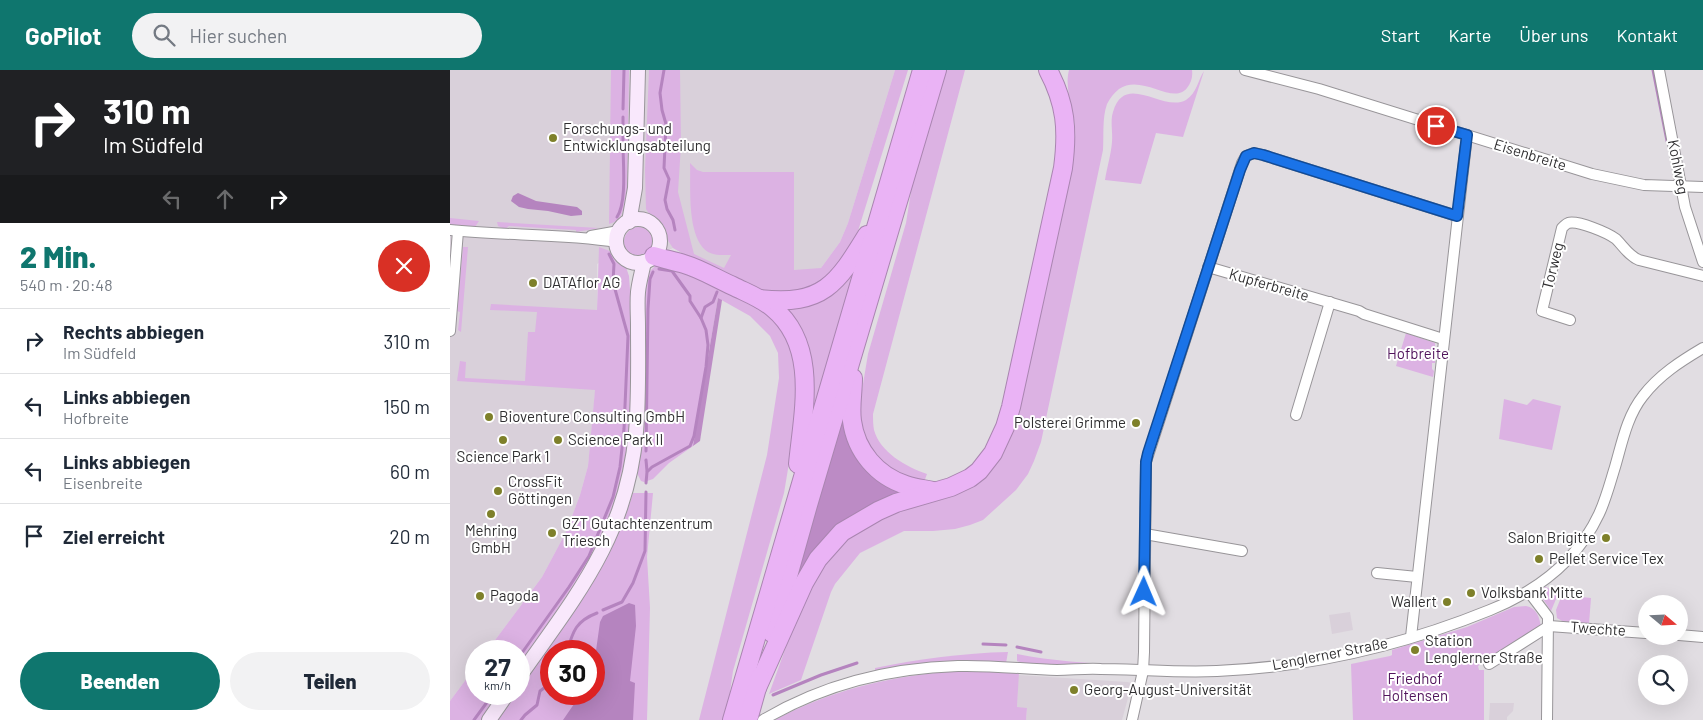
<!DOCTYPE html>
<html lang="de">
<meta charset="utf-8">
<style>
body{margin:0;font-family:Barlow,sans-serif;background:#f2f2f3;color:#1f2937;height:100vh;display:flex;flex-direction:column;font-size:19px;white-space:nowrap}
*{box-sizing:border-box;margin:0}
p{font-size:16px;color:#747a83}
.icon{flex:none;width:28px;height:28px;fill:none;stroke:currentColor;stroke-width:2;stroke-linecap:round;stroke-linejoin:round}
.map{position:relative;flex:1;overflow:hidden}
.details{display:flex;flex-direction:column;background:#fff;width:450px}
.details>*{flex:none}
.banner{background:#202124;color:#fff;overflow:hidden}
.needle{width:32px;rotate:109deg}
.controls{position:absolute;left:1188px;top:525px;display:grid;gap:10px}
.controls a{display:grid;place-items:center;width:50px;height:50px;border-radius:50%;background:#fff;box-shadow:0 5px 20px #0002;font-size:25px}
.speed{position:absolute;left:15px;top:570px;display:flex;gap:10px;font-size:25px;font-weight:700;text-align:center}
.speed>*{display:grid;place-content:center;width:65px;height:65px;border-radius:50%;background:#fff;box-shadow:0 5px 20px #0002;line-height:1}
.speed small{font-size:12px;font-weight:400}
.speed .limit{border:8px solid #d22;background:#fff;color:#111}
.pin{position:absolute;display:grid;place-items:center;width:42px;height:42px;color:#fff;margin:-21px;border:2px solid #fff;border-radius:50%;box-shadow:0 1px 5px #0007}
.me{position:absolute;width:55px;margin:-28px;rotate:1deg;stroke-linejoin:round;filter:drop-shadow(0 0 4px #0008)}
.turn{display:flex;align-items:center;gap:18px;height:105px;padding:0 20px;font-size:22px}
.turn .icon{width:65px;height:65px;stroke-width:2.5}
.turn b{display:block;font-size:35px;line-height:42px}
.lanes{display:flex;align-items:center;height:48px;padding:0 20px;background:#0003;justify-content:center;gap:25px;direction:ltr}
.lanes .off{opacity:.35}
.round{display:grid;place-items:center;flex:none;width:52px;height:52px;border-radius:26px;background:#f2f2f3}
.head{display:flex;align-items:center;justify-content:space-between;height:85px;padding:0 20px}
h1{font-size:30px;font-weight:800;line-height:38px;color:#0f766e}
.button{display:flex;gap:10px;margin-top:auto;padding:10px 20px}
.button a{flex:1;height:58px;border-radius:30px;background:#0f766e;color:#fff;font-size:20px;font-weight:800;line-height:58px;text-align:center}
.button a+a{background:#f2f2f3;color:#1f2937}
ul{padding:0;list-style:none}
li{display:flex;align-items:center;gap:15px;height:65px;padding:0 20px;border-top:1px solid #e0e1e3}
li div{flex:1}
li b{display:block;font-size:19px}
li em{font-style:normal}
header{display:flex;align-items:center;gap:30px;box-sizing:border-box;height:70px;padding:0 25px;background:#0f766e;color:#fff}
header strong{font-size:24px}
nav{display:flex;gap:28px;margin-inline-start:auto;font-size:18px}
.search{width:350px;height:45px;background:#f2f2f3;display:flex;align-items:center;gap:12px;box-sizing:border-box;padding:0 18px;border-radius:28px;color:#747a83;font-size:19px}
main{display:flex;flex:1;min-height:0}
.map>svg:first-child{display:block}
</style>
<header>
<strong>GoPilot</strong>
<div class="search"><svg class="icon" aria-label="search" viewBox="0 0 24 24"><circle cx="10" cy="10" r="6"/><path d="M15 15l6 6"/></svg>Hier suchen</div>
<nav><a>Start</a><a>Karte</a><a>Über uns</a><a>Kontakt</a></nav>
</header>
<main>
<section class="details">
<div class="banner">
<div class="turn"><svg class="icon" aria-label="right" viewBox="0 0 24 24"><path d="M7 20v-9h11M14 6l5 5-5 5"/></svg><div><b>310 m</b>Im Südfeld</div></div>
<div class="lanes"><svg class="icon off" aria-label="left" viewBox="0 0 24 24"><path d="M17 20v-9H6M10 6l-5 5 5 5"/></svg><svg class="icon off" aria-label="ahead" viewBox="0 0 24 24"><path d="M12 20V5M6 11l6-6 6 6"/></svg><svg class="icon" aria-label="right" viewBox="0 0 24 24"><path d="M7 20v-9h11M14 6l5 5-5 5"/></svg></div>
</div>
<div class="head"><div><h1>2 Min.</h1><p>540 m · 20:48</p></div><a class="round" style="background:#d93025;color:#fff"><svg class="icon" aria-label="close" viewBox="0 0 24 24"><path d="M6 6l12 12M18 6L6 18"/></svg></a></div>
<ul>
<li><svg class="icon" aria-label="right" viewBox="0 0 24 24"><path d="M7 20v-9h11M14 6l5 5-5 5"/></svg><div><b>Rechts abbiegen</b><p>Im Südfeld</p></div><em>310 m</em></li>
<li><svg class="icon" aria-label="left" viewBox="0 0 24 24"><path d="M17 20v-9H6M10 6l-5 5 5 5"/></svg><div><b>Links abbiegen</b><p>Hofbreite</p></div><em>150 m</em></li>
<li><svg class="icon" aria-label="left" viewBox="0 0 24 24"><path d="M17 20v-9H6M10 6l-5 5 5 5"/></svg><div><b>Links abbiegen</b><p>Eisenbreite</p></div><em>60 m</em></li>
<li><svg class="icon" aria-label="arrive" viewBox="0 0 24 24"><path d="M6 21V4h12l-3 4 3 4H6"/></svg><div><b>Ziel erreicht</b></div><em>20 m</em></li>
</ul>
<div class="button"><a>Beenden</a><a>Teilen</a></div>
</section>
<div class="map">
<svg width="1253" height="650" viewBox="0 0 1253 650">
<rect width="100%" height="100%" fill="#e1dde2"/>
<g fill="#d9d0da">
<path d="M0,0H445L398,153L390,172L371,198L330,213L250,193L223,178L214,182L204,196L190,199L176,197L165,183L147,194V302L138,396L130,425L116,462L92,507L37,581H26V596L0,631Z"/>
<path d="M900,542L903,560L882,564L879,545Z"/>
<path d="M568,605L677,612L682,613L672,650H576L577,638H567Z"/>
<path d="M1040,633H1064L1063,641L1057,647V650H1039Z"/>
</g>
<g fill="#dcb2e3" fill-rule="evenodd">
<path d="M161,0H179L177,130H175C173,142 172,151 159,154Z"/>
<path d="M199,0H230L231,75L228,122L244,184L274,198L281,185C273,185 265,186 258,182C236,168 241,116 240,93L247,100L253,102H344V200L371,198L390,172L398,153L445,0H458L408,161L398,183L377,209L353,221L322,223L306,219L250,193L223,178L217,169L214,160L200,145L196,139L195,100Z"/>
<path d="M495,0H515L423,344C423,349 423,355 424,360C430,382 456,397 477,404L474,412L446,404L420,380L410,355V332L418,284L456,153L463,109Z"/>
<path d="M619,0H742C743,7 741,13 737,18C723,36 692,3 669,19C664,23 660,28 657,34C652,48 654,65 653,80L591,372L584,391L578,404L566,420L533,450L520,455L505,459L483,461H454L410,483L385,514L381,522L351,610L319,624L345,552L365,505L400,463L448,440L470,436L506,425L532,411L553,385L566,352L620,102C623,88 626,73 625,58C624,39 614,19 619,0Z"/>
<path d="M754,1L733,67L706,63L691,114L655,110C657,97 661,85 662,72C663,62 660,51 663,42C675,1 713,43 736,30C747,23 748,10 754,1Z"/>
<path d="M0,148L29,151L25,157L0,155Z"/>
<path d="M47,152L149,158L126,162V160L59,156L55,159L48,156Z"/>
<circle cx="189" cy="172" r="15"/>
<path d="M13,177H18L11,262L8,260L10,242L7,241Z"/>
<path d="M149,177L165,183L176,197L179,206L182,248L180,358L176,391L170,418L154,463L124,518L69,597V581H37L92,507L116,462L130,425L138,396L145,320L7,311L10,291L16,292L15,308L75,311L78,262H85L87,242L40,240L41,234L147,240Z"/>
<path d="M206,195H216L310,237L336,261L348,304L344,363L334,423L283,601L278,636L274,650H249L317,385L329,308L328,283L320,266L300,246L268,228L243,376L219,393L203,409L194,412L191,411L185,399L195,221L199,202Z"/>
<path d="M405,200L351,387C354,362 367,296 357,275C352,263 342,251 334,239C363,236 388,225 405,200Z"/>
<path d="M956,263L985,273V293H982V299L984,301L983,307L946,296Z"/>
<path d="M1054,329L1077,335L1083,329L1111,336L1102,380L1049,369Z"/>
<path d="M183,423H203L197,487L200,538L197,650H45L63,624H69V616C96,578 126,541 149,500C163,476 174,450 183,423ZM101,581H144V624H101Z"/>
<path d="M1095,517L1109,522L1101,541L1091,526Z"/>
<path d="M1112,525L1141,528L1139,554L1114,552L1107,548L1106,540Z"/>
<path d="M1076,536C1087,538 1090,548 1091,558L1028,596L1029,600H1034V650H903L901,594L940,586L942,585V580L1017,557L1064,537Z"/>
<path d="M558,582L556,593L425,602V598C469,589 513,583 558,582Z"/>
<path d="M567,584C602,591 638,593 674,595L575,594L567,591Z"/>
<path d="M26,596V624H50L32,650H0V631Z"/>
<path d="M497,602H569L567,637L577,638L576,650H325C379,621 436,607 497,602Z"/>
</g>
<g fill="#bc8bc5">
<path d="M268,228L272,230L250,371L243,376Z"/>
<path d="M395,335L396,357L456,422C432,431 406,440 386,458C373,469 357,496 346,511L359,458Z"/>
</g>
<g fill="#b584bf">
<path d="M68,123L86,131L127,137L132,141V145L121,146L98,141L78,139L69,137L61,131L63,126Z"/>
<path d="M179,533L185,535L186,556L180,611L185,613L183,650H113L131,624H144V595L150,552L153,546Z"/>
</g>
<g fill="none" stroke-linecap="round" stroke-linejoin="round">
<g stroke="#b584bf" stroke-width="3">
<path d="M214,0L210,23L212,40L216,54L214,98L219,109L215,130L217,139L223,150L225,160"/>
<path d="M1203,0L1217,71"/>
<path d="M173,39L174,0"/>
<path d="M173,70V47"/>
<path d="M167,147C177,132 173,93 173,74"/>
<path d="M209,199L222,201L240,226V231L251,248"/>
<path d="M196,381L198,239L200,209L203,202"/>
<path d="M196,390L197,401"/>
<path d="M196,413L197,402L202,397L240,376L244,366L256,297L258,275L256,260L251,248L255,237L263,232L267,222"/>
<path d="M153,540L172,532L183,513L195,481L196,422"/>
<path d="M533,574L556,575"/>
<path d="M567,577L591,582"/>
<path d="M117,581C123,561 126,551 147,543"/>
<path d="M69,587L119,517L139,486L163,427L170,397L174,359L178,266L163,212L164,194L159,184"/>
<path d="M323,625L371,605L407,593"/>
<path d="M24,650L43,624"/>
<path d="M71,650L75,645L87,635L90,621L101,613"/>
</g>
<defs>
<g id="street">
<path d="M795,0L869,19L1142,104L1194,115L1253,117"/>
<path d="M1209,0L1235,137L1253,192"/>
<path d="M0,160C55,166 112,163 167,172"/>
<path d="M141,166L169,161"/>
<path d="M758,197L909,241L914,244L993,269"/>
<path d="M1120,250L1092,241L1112,158C1113,157 1117,153 1118,153C1128,150 1158,163 1166,169C1174,177 1179,186 1189,190L1253,206"/>
<path d="M0,261L8,161"/>
<path d="M846,345L880,232"/>
<path d="M695,464L792,481"/>
<path d="M927,503L967,507"/>
<path d="M1079,522L1098,547L1097,650"/>
<path d="M1099,556L1196,563"/>
<path d="M1229,565L1253,567"/>
<path d="M961,567L1017,65"/>
<path d="M1039,594L1099,556"/>
<path d="M313,650C372,615 440,598 508,596C541,595 574,599 607,600C622,600 636,598 651,599C690,599 728,603 767,601C860,597 954,575 1040,540C1087,521 1127,491 1149,444C1156,429 1160,413 1165,397C1172,373 1177,346 1193,326C1209,305 1231,291 1253,278"/>
<path d="M682,650L693,601L694,582L696,392L792,93L796,86L804,83L813,85L1007,146"/>
</g>
<g id="secondary">
<circle cx="188" cy="171" r="22"/>
<path d="M179,152L185,118L188,0"/>
<path d="M69,607C126,526 177,466 186,362C189,327 188,291 188,256C188,245 187,233 188,222C189,212 192,202 194,192"/>
<path d="M39,650L57,624"/>
</g>
<g id="highway">
<path d="M204,186C214,189 224,191 234,194C251,199 267,209 283,216C297,223 311,228 323,238C369,276 353,342 348,394"/>
<path d="M310,229C373,236 387,214 417,165"/>
<path d="M403,308C403,322 400,337 402,351C406,381 427,406 456,415C465,418 474,419 483,421"/>
<path d="M322,563L358,435L487,0"/>
<path d="M307,618L354,513L368,489L392,462L428,441L446,433L501,417L520,408L529,401L543,383L555,357L561,337L613,98C618,60 616,34 598,0"/>
<path d="M282,650L472,0"/>
<path d="M298,650L310,607"/>
</g>
</defs>
<use href="#street" stroke="#989599" stroke-width="12"/>
<use href="#secondary" stroke="#989599" stroke-width="16"/>
<use href="#highway" stroke="#a985b0" stroke-width="20"/>
<use href="#street" stroke="#fff" stroke-width="10"/>
<use href="#secondary" stroke="#f9e8fc" stroke-width="14"/>
<use href="#highway" stroke="#eab3f5" stroke-width="18"/>
</g>
<g fill="none" stroke-linecap="round" stroke-linejoin="round">
<defs>
<path id="route" d="M694,522L696,392L698,383L790,100L796,86L804,83L813,85L1007,146L1017,65L986,56"/>
</defs>
<use href="#route" stroke="#114b97" stroke-width="12"/>
<use href="#route" stroke="#1a73e8" stroke-width="9"/>
</g>
<g fill="#7e802a" stroke="#fff" stroke-width="2">
<circle cx="103" cy="68" r="5"/>
<circle cx="83" cy="213" r="5"/>
<circle cx="39" cy="347" r="5"/>
<circle cx="686" cy="353" r="5"/>
<circle cx="53" cy="370" r="5"/>
<circle cx="108" cy="370" r="5"/>
<circle cx="48" cy="421" r="5"/>
<circle cx="41" cy="444" r="5"/>
<circle cx="102" cy="463" r="5"/>
<circle cx="1156" cy="468" r="5"/>
<circle cx="1089" cy="489" r="5"/>
<circle cx="1021" cy="523" r="5"/>
<circle cx="30" cy="526" r="5"/>
<circle cx="997" cy="532" r="5"/>
<circle cx="965" cy="580" r="5"/>
<circle cx="624" cy="620" r="5"/>
</g>
<g text-anchor="middle" stroke-width="4" stroke-linejoin="round" paint-order="stroke">
<g font-size="15" fill="#302f31" stroke="#fff" text-anchor="start">
<text x="113" y="64">Forschungs- und<tspan x="113" dy="17">Entwicklungsabteilung</tspan></text>
<text x="93" y="218">DATAflor AG</text>
<text x="49" y="352">Bioventure Consulting GmbH</text>
<text x="676" y="358" text-anchor="end">Polsterei Grimme</text>
<text x="118" y="375">Science Park II</text>
<text x="53" y="392" text-anchor="middle">Science Park 1</text>
<text x="58" y="417">CrossFit<tspan x="58" dy="17">Göttingen</tspan></text>
<text x="112" y="459">GZT Gutachtenzentrum<tspan x="112" dy="17">Triesch</tspan></text>
<text x="41" y="466" text-anchor="middle">Mehring<tspan x="41" dy="17">GmbH</tspan></text>
<text x="1146" y="473" text-anchor="end">Salon Brigitte</text>
<text x="1099" y="494">Pellet Service Tex</text>
<text x="1031" y="528">Volksbank Mitte</text>
<text x="40" y="531">Pagoda</text>
<text x="987" y="537" text-anchor="end">Wallert</text>
<text x="975" y="576">Station<tspan x="975" dy="17">Lenglerner Straße</tspan></text>
<text x="634" y="625">Georg-August-Universität</text>
</g>
<g font-size="15" fill="#302f31" stroke="#fff">
<text transform="translate(1080 85) rotate(17)" y="5">Eisenbreite</text>
<text transform="translate(1228 97) rotate(79)" y="5">Kohlweg</text>
<text transform="translate(1103 196) rotate(-76)" y="5">Torweg</text>
<text transform="translate(819 215) rotate(16)" y="5">Kupferbreite</text>
<text transform="translate(1148 559) rotate(4)" y="5">Twechte</text>
<text transform="translate(880 584) rotate(-11)" y="5">Lenglerner Straße</text>
</g>
<g font-size="15" fill="#51145c" stroke="#fff">
<text x="968" y="289">Hofbreite</text>
<text x="965" y="614">Friedhof<tspan x="965" dy="17">Holtensen</tspan></text>
</g>
</g>
</svg>
<div class="controls">
<a><svg class="needle" viewBox="-14 -14 28 28"><path d="M0-13l5 13h-10z" fill="#e53935"/><path d="M0 13l5-13h-10z" fill="#747a83"/></svg></a>
<a><svg class="icon" aria-label="search" viewBox="0 0 24 24"><circle cx="10" cy="10" r="6"/><path d="M15 15l6 6"/></svg></a>
</div>
<div class="speed"><div>27<small>km/h</small></div><div class="limit">30</div></div>
<div class="pin" style="left:986px;top:56px;background:#d93025"><svg class="icon" aria-label="arrive" viewBox="0 0 24 24"><path d="M6 21V4h12l-3 4 3 4H6"/></svg></div>
<svg class="me" style="left:694px;top:522px" viewBox="-20 -20 40 40"><path d="M0-17L14 15 0 8-14 15z" fill="#1a73e8" stroke="#fff" stroke-width="4"/></svg>
</div>
</main>
